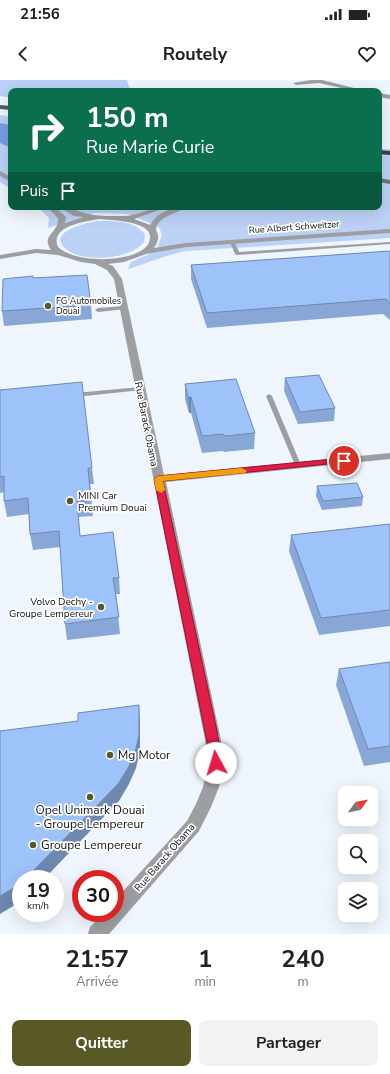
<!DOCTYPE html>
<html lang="fr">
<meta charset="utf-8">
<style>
body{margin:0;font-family:"Nunito Sans",sans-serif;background:#f2f2f2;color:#222;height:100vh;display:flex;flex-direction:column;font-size:15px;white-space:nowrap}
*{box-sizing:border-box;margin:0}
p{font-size:13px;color:#767676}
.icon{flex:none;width:22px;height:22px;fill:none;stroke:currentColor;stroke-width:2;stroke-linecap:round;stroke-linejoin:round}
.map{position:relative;height:854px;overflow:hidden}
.drawer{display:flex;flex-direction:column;background:#fff;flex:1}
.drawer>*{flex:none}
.top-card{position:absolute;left:8px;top:8px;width:374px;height:122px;border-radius:8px;box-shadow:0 4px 16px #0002;background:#0b6e4f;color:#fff;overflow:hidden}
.needle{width:26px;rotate:57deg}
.tools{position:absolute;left:338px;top:706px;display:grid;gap:8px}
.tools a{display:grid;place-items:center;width:40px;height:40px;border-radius:8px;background:#fff;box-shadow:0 4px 16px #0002;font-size:20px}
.speed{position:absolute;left:12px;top:790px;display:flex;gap:8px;font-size:20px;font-weight:700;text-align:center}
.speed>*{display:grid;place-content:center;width:52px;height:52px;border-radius:50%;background:#fff;box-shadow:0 4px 16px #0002;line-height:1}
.speed small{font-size:10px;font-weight:400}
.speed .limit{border:6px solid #d22;background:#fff;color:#111}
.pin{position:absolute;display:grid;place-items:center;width:34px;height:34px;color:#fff;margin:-17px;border:2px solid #fff;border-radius:50%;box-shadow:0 1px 4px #0007}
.me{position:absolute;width:44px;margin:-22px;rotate:354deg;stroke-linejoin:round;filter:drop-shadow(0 0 3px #0008)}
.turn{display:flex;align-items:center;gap:14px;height:84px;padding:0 12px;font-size:18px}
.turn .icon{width:52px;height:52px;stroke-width:2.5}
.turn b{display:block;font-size:28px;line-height:34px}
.then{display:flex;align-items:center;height:38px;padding:0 12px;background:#0003;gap:8px;font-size:15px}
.eta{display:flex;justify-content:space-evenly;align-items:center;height:68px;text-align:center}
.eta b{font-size:24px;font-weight:700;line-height:28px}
.button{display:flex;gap:8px;margin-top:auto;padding:8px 12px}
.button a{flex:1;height:46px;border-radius:8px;background:#595926;color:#fff;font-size:16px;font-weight:700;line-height:46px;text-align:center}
.button a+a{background:#f2f2f2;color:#222}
.status{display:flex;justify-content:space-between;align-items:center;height:28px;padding:0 20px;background:#fff;direction:ltr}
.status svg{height:11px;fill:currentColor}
header{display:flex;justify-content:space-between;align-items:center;height:52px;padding:0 12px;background:#fff;font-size:18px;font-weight:700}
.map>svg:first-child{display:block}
</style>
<div class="status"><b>21:56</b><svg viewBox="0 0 49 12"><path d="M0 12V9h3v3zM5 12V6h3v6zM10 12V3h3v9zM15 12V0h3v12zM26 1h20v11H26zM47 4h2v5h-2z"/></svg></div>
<header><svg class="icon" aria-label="back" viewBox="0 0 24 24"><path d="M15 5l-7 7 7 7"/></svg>Routely<svg class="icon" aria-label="heart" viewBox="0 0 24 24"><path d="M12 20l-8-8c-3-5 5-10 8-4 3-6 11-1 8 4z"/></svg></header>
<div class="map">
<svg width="390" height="854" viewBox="0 0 390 854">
<rect width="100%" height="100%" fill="#eff5fc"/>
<g fill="#bbd1f5">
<path d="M0,0H127L130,10L128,11H11V18L0,16Z"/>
<path d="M0,35L11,37V109L0,102Z"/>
<path d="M379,69H390V158L186,171C166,175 148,183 128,189L131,182L156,171L162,155L159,147L128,134L95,133L48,148L49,138L38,127H379Z"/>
<path d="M100,141C115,141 137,141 145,155L144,162C131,180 82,183 66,169C45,151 90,142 100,141Z"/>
</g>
<path fill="#74a0e4" d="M0,43L11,45V68L0,63Z"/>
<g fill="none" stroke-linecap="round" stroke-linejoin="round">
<g fill="#9c9ea1" fill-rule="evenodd">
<path d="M230,161H234L239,172L390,162V164L237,175L235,174L230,162Z"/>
<path d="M124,226L126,227V229L98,232L95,230L98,228Z"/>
<path d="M140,307L142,308V310L75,317L72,315L75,313Z"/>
<path d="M269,314L272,316L301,385L300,386H296L295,385L266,316Z"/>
</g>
<g fill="#9c9ea1" fill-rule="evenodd">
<path d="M311,0H322L366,11H355L319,3L296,5L293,3Z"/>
<path d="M379,13L390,15V19L379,17Z"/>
<path d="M0,91L11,97V102L0,96Z"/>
<path d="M47,127H55L66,137L65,143L83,137L74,136L59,127C72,127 80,133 93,135C101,136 112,136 121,136C136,137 151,127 167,127L134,139L150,145C157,132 172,127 186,127C176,135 158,135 156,150C160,157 158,162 154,168L186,163L390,149V153L186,167L146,174L124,182L108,184L113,186L122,199L164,395L390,373V379L166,402L222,665V686L219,707L211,727L199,751L109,854H88L90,847L104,833H115V820L187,741L196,724L203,707L207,686L206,665L114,199L107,190L95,184L81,182L58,175L36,173L0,179V175L36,169L51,170C43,158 51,156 56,147C58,145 58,140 58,138ZM100,139C111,140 152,141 150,158C150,162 148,165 145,168C128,183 74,183 58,167C49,146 86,141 100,139Z"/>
</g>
<path fill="#717479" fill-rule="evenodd" d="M379,98L390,100V104L379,102Z"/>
<path fill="#54585d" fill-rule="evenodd" d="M0,25L11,26V30L0,29Z"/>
<path fill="#3b3f45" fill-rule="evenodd" d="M379,70L390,71V75L379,74Z"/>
</g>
<g fill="#88a7d7">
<path d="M390,171V240L383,234L207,248L191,199V185Z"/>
<path d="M34,198L91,225L92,239L4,246L2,231Z"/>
<path d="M285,298L335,328L334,341L298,344L284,311Z"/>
<path d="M185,304L255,353L254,369L224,372L223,371L202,373L191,333H189L185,319Z"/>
<path d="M0,310L92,388L94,404H90L93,436L78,437L80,456L119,498L120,514H116L120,554L67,560L65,544L60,467L33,470L30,454L29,434L7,437L4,421V412L0,413Z"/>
<path d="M317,406L363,417L362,426L322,430L316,416Z"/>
<path d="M390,444V546L319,555L289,471L291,455Z"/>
<path d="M390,582V682L364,686L336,605L339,589Z"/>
</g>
<g fill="#6f88af">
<path d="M188,317H191V333H189Z"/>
<path d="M139,625L140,642V671L136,688L129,704L119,721L44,799H24Z"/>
<path d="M21,802V820L18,823L0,834V816Z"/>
</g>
<g fill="#9ec2fa" stroke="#6f88af">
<path d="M390,171V224L386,219L207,233L191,185Z"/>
<path d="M87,195L91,225L2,231L3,199L33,196V198Z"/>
<path d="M319,295L335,328L300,332L285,298Z"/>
<path d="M236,299L255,353L225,356L223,354L202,356L191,317H188L185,304Z"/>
<path d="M82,302L92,388H88L91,420L77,421L80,456L113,452L119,498H113L119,537L65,544L59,451L30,454L28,418L4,421V396L0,397V310Z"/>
<path d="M357,403L363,417L323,421L317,406Z"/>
<path d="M390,444V530L321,538L291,455Z"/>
<path d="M390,582V666L368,669L339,589Z"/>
<path d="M139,625V655L135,672L128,688L118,704L32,792L24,799H21V802L14,808L0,816V651L78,641V633Z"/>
</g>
<path fill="#e11d48" stroke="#92132f" d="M344,378L348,381L347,382L163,401L217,651L222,683L220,687L216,688L212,687L154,399L158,396Z"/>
<path fill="#f59e0b" d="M242,388L247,391L245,393L163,401L165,410L161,413L156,410L154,399L158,396Z"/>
<g fill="#595926" stroke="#fff" stroke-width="1.5">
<circle cx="48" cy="226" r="4"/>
<circle cx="70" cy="421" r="4"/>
<circle cx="101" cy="527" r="4"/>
<circle cx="110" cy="675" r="4"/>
<circle cx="90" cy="717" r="4"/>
<circle cx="33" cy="765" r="4"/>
</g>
<g text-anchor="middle" stroke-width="3.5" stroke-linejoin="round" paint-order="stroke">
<g font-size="9" fill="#101214" stroke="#fff">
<text transform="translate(294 147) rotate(-4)" y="3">Rue Albert Schweitzer</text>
</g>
<g font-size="9" fill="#101214" stroke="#fff" text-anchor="start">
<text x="56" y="224">FG Automobiles<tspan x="56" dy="10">Douai</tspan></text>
</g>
<g font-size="10" fill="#101214" stroke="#fff">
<text transform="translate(147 344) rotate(79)" y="4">Rue Barack Obama</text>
<text transform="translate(164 777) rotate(-49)" y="4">Rue Barack Obama</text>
</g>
<g font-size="10" fill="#101214" stroke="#fff" text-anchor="start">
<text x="78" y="419">MINI Car<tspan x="78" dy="12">Premium Douai</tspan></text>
<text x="93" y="525" text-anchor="end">Volvo Dechy -<tspan x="93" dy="12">Groupe Lempereur</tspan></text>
</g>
<g font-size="12" fill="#101214" stroke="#fff" text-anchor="start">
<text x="118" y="679">Mg Motor</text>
<text x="90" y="734" text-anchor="middle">Opel Unimark Douai<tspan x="90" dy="14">- Groupe Lempereur</tspan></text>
<text x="41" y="769">Groupe Lempereur</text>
</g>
</g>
</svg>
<div class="tools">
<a><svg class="needle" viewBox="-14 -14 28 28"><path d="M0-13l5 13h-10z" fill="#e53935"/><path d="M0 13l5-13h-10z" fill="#767676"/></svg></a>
<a><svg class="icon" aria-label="search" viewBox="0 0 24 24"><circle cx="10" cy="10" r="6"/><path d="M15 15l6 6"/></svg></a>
<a><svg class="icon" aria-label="layers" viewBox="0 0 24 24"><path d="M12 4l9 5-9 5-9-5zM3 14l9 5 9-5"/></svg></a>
</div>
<div class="speed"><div>19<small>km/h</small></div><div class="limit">30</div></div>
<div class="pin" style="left:344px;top:381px;background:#d93025"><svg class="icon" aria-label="arrive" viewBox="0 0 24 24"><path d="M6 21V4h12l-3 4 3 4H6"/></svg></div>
<svg class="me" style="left:216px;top:683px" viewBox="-20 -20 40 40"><circle r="19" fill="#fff"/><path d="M0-13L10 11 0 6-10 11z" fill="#e11d48"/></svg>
<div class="top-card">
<div class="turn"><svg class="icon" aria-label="right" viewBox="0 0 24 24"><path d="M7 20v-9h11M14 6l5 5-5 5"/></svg><div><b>150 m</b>Rue Marie Curie</div></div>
<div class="then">Puis<svg class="icon" aria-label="arrive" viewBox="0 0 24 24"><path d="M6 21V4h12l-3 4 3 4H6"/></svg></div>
</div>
</div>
<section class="drawer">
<div class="eta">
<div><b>21:57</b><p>Arrivée</p></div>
<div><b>1</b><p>min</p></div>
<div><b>240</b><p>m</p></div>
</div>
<div class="button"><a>Quitter</a><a>Partager</a></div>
</section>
